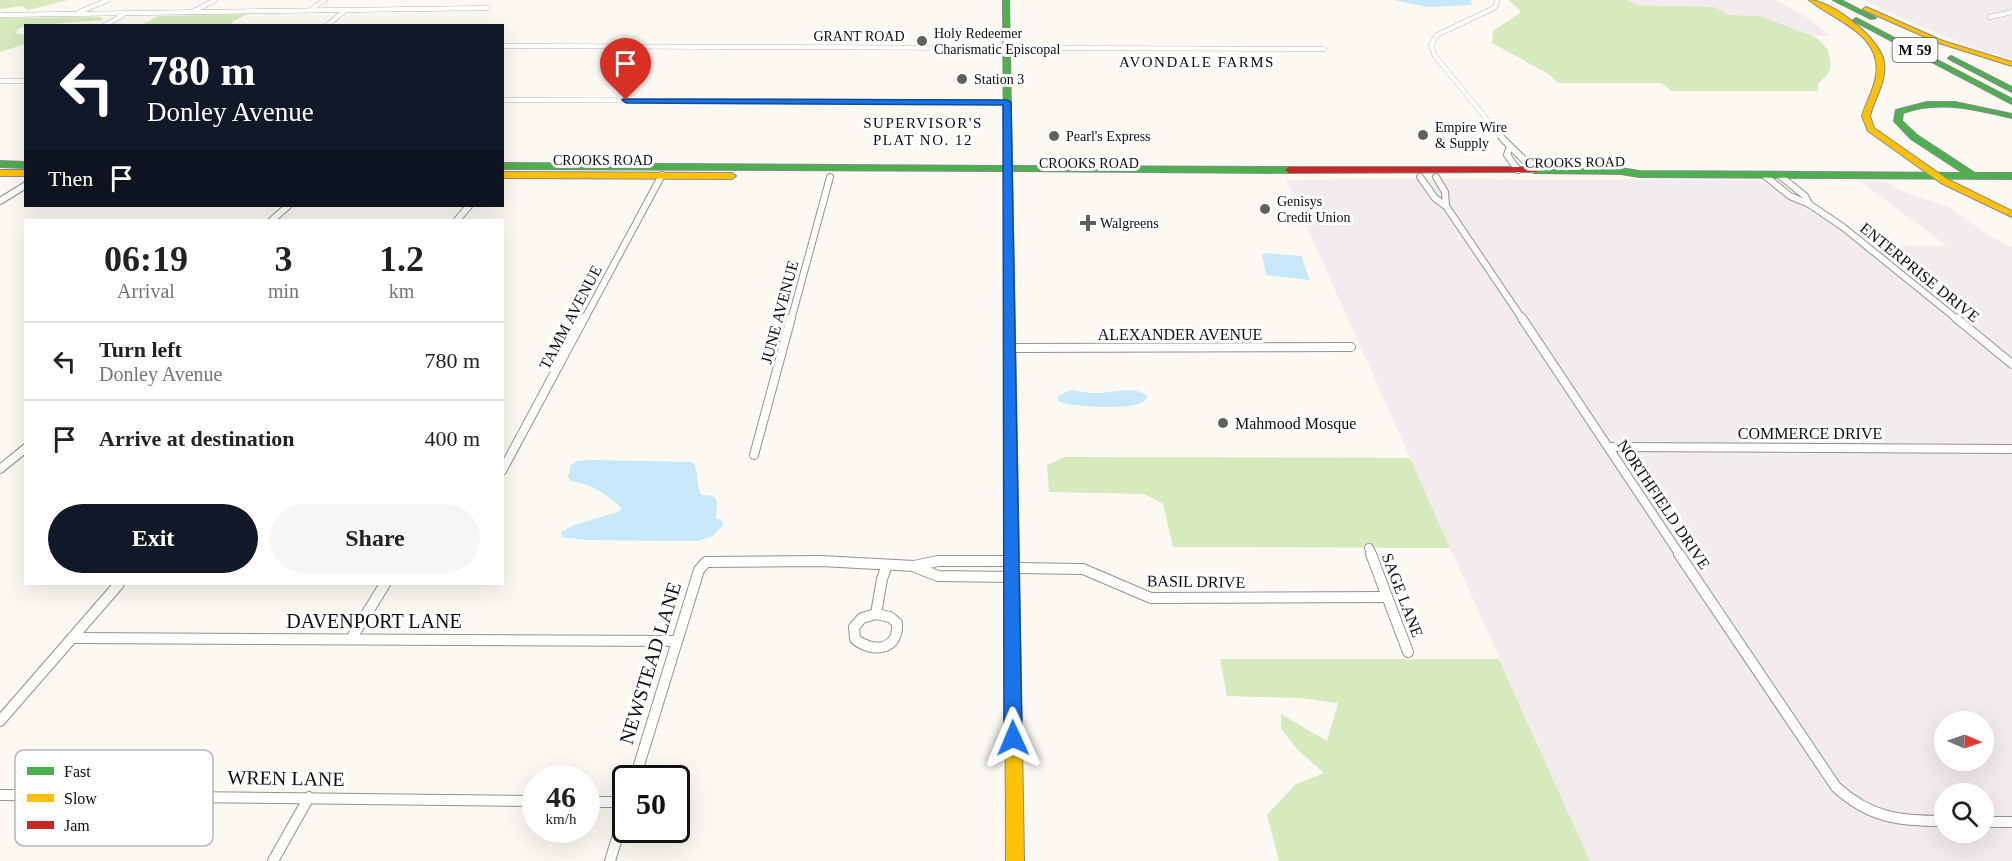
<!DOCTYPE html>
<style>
body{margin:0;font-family:"Times New Roman",serif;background:#f6f6f6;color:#222;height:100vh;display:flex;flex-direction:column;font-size:22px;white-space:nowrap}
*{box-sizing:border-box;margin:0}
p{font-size:20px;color:#767676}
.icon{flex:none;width:33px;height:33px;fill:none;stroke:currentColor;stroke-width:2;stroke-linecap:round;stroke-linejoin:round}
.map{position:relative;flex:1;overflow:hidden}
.drawer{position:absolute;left:24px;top:219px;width:480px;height:366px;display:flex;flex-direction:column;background:#fff;border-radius:0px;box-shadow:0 6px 24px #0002}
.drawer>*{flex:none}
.guide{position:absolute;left:24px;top:24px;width:480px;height:183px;border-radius:0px;box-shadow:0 6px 24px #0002;background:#111827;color:#fff;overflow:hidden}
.needle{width:39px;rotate:92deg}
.controls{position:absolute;left:1934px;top:711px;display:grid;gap:12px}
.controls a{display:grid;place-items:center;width:60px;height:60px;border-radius:50%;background:#fff;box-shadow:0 6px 24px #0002;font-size:30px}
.speed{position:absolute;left:522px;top:765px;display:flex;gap:12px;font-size:30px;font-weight:700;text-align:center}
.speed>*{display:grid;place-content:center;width:78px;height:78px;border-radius:50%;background:#fff;box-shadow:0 6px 24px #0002;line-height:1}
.speed small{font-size:15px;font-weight:400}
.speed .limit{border:3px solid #111;border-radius:9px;background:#fff;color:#111}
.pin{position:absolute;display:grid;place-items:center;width:51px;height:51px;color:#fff;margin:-62px -26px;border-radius:50% 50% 50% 0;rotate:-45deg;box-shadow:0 0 6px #0007}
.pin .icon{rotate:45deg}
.me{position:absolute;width:66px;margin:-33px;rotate:359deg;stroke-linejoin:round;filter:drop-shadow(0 0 4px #0008)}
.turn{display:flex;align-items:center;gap:21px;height:126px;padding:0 24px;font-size:27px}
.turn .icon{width:78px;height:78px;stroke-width:2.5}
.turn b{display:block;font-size:42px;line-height:51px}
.then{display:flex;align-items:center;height:57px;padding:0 24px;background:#0003;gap:12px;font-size:22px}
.eta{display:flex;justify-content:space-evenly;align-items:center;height:102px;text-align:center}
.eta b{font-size:36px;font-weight:700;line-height:42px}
.button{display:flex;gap:12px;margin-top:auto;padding:12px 24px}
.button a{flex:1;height:69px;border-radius:36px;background:#111827;color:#fff;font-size:24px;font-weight:700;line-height:69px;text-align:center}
.button a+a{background:#f6f6f6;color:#222}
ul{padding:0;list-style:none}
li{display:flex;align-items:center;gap:18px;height:78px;padding:0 24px;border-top:2px solid #e0e0e0}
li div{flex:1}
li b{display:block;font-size:22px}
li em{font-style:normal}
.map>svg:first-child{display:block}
</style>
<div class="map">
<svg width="2012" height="861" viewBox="0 0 2012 861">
<rect width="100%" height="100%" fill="#fbf9f2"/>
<g fill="#f2ecef" fill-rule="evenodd">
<path d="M1628,0H1776L1806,17L1831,36H1810L1760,16L1728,15L1715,7L1636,5Z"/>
<path d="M1863,0H2012V59L1985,52L1927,29Z"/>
<path d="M1365,179L1755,180L1773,186L1794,202L1836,226L1861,245L1947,246L1860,181L1888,182L1899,190L1949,207L1988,235L2012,247V861H1590L1286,180ZM1944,722H1983V760H1944ZM1944,794H1983V832H1944Z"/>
</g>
<g fill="#d6eabe">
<path d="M0,0H68L28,10L23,6L0,9Z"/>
<path d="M1509,0H1628L1636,5L1715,7L1728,15L1760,16L1817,38L1828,50L1831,66L1827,75L1818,84V91H1671L1662,83H1558L1547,73L1492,43L1493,31L1521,12Z"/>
<path d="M248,14L233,21L231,25H141L158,16Z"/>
<path d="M101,17L103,20L26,26L18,29L16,33L25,35V44L0,52V18Z"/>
<path d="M1065,457L1410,458L1450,548L1173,547L1163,504L1144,494L1049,492L1047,465Z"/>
<path d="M1220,659H1499L1590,861H1279L1267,815L1296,784L1324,773L1298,750L1281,729V714L1327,741L1338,703L1299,698L1227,696Z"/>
</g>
<g fill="#c6e8f8">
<path d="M1393,0H1471L1472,5L1428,7Z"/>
<path d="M1264,253L1301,256L1310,280L1266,275L1262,255Z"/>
<path d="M1070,390C1079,391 1087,393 1095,393C1111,394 1135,384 1148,397C1145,399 1144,402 1141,403C1127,410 1071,407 1058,401V396Z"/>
<path d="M590,460L692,462C701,472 694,484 702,495C721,495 717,502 716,518L722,521L723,525L713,536L698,541L586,540L562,537L561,532L574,525L618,512L622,509C609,495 589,483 570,481L568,476L571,465L578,461Z"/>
</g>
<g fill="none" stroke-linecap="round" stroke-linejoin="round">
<defs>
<g id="street-far3">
<path d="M1497,0L1496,6L1492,9L1437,35L1431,45L1435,56L1503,139"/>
<path d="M310,10L325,0"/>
<path d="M79,12L108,0"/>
<path d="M192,12L215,0"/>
<path d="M0,15L488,8"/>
<path d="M1990,17L2012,12"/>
<path d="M104,26L123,15"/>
<path d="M326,26L346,10"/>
<path d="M502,46L1324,49"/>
<path d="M0,81H26"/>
<path d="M502,100L1007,102"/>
</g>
<g id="street-far2">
<path d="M1502,138L1534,170"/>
<path d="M1509,149L1507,155L1518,170"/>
<path d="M1764,175L1790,196L1809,204L1843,227L1958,320"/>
<path d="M1779,175L1805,196L1809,204"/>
<path d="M1420,177L1435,198L1446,206L1523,320"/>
<path d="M1436,177L1445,192L1446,206"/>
<path d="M0,201L26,185"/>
<path d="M272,220L288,206"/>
<path d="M457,220L469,206"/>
<path d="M584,320L662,175"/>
<path d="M791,320L830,177"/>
</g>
<g id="street-far1">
<path d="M1522,318L1680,555"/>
<path d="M1956,318L2012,364"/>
<path d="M1009,348L1351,347"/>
<path d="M1608,447L2012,449"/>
<path d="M754,455L791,318"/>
<path d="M0,469L26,448"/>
<path d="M502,471L584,318"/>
<path d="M1369,548L1372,555"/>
</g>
<g id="street">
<path d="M1371,554L1408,652"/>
<path d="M1679,554L1836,787C1870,818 1899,821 1944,821"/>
<path d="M915,567L938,576L1011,577"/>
<path d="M1011,568L1083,569L1151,598L1387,597"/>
<path d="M876,614L890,617L897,623C899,651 872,653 855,639L854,627L862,618Z"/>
<path d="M876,614L882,579L887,565"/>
<path d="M72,638L676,641"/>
<path d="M351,639L385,584"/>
<path d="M0,721L119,584"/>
<path d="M635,778L699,570L706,562L821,561L914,566L938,561H1011"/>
<path d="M0,795L536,801"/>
<path d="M586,802H626"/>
<path d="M1983,822H2012"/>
<path d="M273,861L309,797"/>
<path d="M610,861L626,809"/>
</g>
<g id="fast">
<path d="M1003,0H1009L1012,166L1289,167L1293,170L1289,173L1012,171L1019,562L1017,566H1007L1005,562L1004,171L502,169V163L1004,166Z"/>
<path d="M1833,0H1841L1876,18L1871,19Z"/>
<path d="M1856,18L2012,99V104L1854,21L1853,20Z"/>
<path d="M1951,56L2012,87V92L1949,59L1948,58Z"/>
<path d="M1927,102H1955L2012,114V118C1975,109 1939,100 1903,113L1902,121L1917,135L1975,173H2012V179L1639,177L1621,174L1534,173L1530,170L1534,167L1621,168L1639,171L1963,173L1911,139L1894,121L1896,110Z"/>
<path d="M0,161L26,162V168L0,167Z"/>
</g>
<g id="slow">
<path d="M1809,0C1831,0 1881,39 1884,62C1887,81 1874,99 1870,116L1874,128L1947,179L2012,211V217L1941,183L1868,131L1862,116C1866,102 1874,90 1876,76C1883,34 1835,21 1809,0Z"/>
<path d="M1866,7L1943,41L2012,62V66L1939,43L1864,10L1863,9Z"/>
<rect x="0" y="170" width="26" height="6"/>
<path d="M502,172L732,173L736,176L732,179L502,178Z"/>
<path d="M1012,557L1017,558L1019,562L1024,861H1006L1005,562L1007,558Z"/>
</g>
<path id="jam" d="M1534,167L1538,170L1537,172L1289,173L1285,170L1289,167Z"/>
</defs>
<use href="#street-far3" stroke="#949390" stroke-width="5"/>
<use href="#street-far2" stroke="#949390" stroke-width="8"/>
<use href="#street-far1" stroke="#949390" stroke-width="10"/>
<use href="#street" stroke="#949390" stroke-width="12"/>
<use href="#fast" stroke="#8b8a87" stroke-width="2"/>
<use href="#slow" stroke="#8b8a87" stroke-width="2"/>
<use href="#jam" stroke="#8b8a87" stroke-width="2"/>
<use href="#street-far3" stroke="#fefefd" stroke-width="4.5"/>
<use href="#street-far2" stroke="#fefefd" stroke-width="6"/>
<use href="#street-far1" stroke="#fefefd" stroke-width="8"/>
<use href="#street" stroke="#fefefd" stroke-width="10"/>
<use href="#fast" fill="#4caf50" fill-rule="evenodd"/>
<use href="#slow" fill="#ffc107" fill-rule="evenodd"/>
<use href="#jam" fill="#c62828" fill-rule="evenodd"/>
</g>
<path fill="#1a73e8" stroke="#114b97" stroke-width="1.5" d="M623,99L1007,100L1011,102L1022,738L1019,743L1013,746L1006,743L1004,738L1003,105L626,103L622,100Z"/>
<g fill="#60605d" stroke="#fff" stroke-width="2">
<circle cx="922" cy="41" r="6"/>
<circle cx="962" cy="79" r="6"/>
<circle cx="1423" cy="135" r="6"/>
<circle cx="1054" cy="136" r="6"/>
<circle cx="1265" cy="209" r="6"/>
<path d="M1085 214h6v6h6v6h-6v6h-6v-6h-6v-6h6z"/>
<circle cx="1223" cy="423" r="6"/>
</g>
<g text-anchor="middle" stroke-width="6" stroke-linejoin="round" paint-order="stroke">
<g font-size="14" fill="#0d0d0d" stroke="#fff" text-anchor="start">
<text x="934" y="38">Holy Redeemer<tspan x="934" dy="16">Charismatic Episcopal</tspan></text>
<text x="974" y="84">Station 3</text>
<text x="1435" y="132">Empire Wire<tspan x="1435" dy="16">&amp; Supply</tspan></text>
<text x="1066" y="141">Pearl's Express</text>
<text x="1277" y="206">Genisys<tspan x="1277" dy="16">Credit Union</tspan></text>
<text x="1100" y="228">Walgreens</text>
</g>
<g font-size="14" fill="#0d0d0d" stroke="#fff">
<text x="859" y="41">GRANT ROAD</text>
<text x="603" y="165">CROOKS ROAD</text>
<text transform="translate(1575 162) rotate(-1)" y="5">CROOKS ROAD</text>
<text x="1089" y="168">CROOKS ROAD</text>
</g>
<rect fill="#fff" stroke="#565656" stroke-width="1.5" x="1892.5" y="38" width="45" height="24" rx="4.5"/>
<g font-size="15" font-weight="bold" fill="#0d0d0d">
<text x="1915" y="55">M 59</text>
</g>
<g font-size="15" letter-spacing="1.5" fill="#0d0d0d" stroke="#fff">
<text x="1197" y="67">AVONDALE FARMS</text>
<text x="923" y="128">SUPERVISOR'S<tspan x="923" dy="17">PLAT NO. 12</tspan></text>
</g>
<g font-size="16" fill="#0d0d0d" stroke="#fff">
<text transform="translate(1920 272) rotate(39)" y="6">ENTERPRISE DRIVE</text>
<text transform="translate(779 312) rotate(-75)" y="6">JUNE AVENUE</text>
<text transform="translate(570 317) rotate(-62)" y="6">TAMM AVENUE</text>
<text x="1180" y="340">ALEXANDER AVENUE</text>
<text x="1810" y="439">COMMERCE DRIVE</text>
<text transform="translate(1664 504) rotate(56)" y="6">NORTHFIELD DRIVE</text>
<text transform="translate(1196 581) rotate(1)" y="6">BASIL DRIVE</text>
<text transform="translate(1403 595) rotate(69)" y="6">SAGE LANE</text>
</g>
<g font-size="16" fill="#0d0d0d" stroke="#fff" text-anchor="start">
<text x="1235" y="429">Mahmood Mosque</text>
</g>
<g font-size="20" fill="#0d0d0d" stroke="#fff">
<text x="374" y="628">DAVENPORT LANE</text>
<text transform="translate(650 663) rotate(-73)" y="7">NEWSTEAD LANE</text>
<text transform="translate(286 778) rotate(1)" y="7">WREN LANE</text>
</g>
</g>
<rect x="15" y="750" width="198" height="96" rx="9" fill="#fff" stroke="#b6b6b6" stroke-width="1.5"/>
<rect x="27" y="767" width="27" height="8" fill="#4caf50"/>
<rect x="27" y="794" width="27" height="8" fill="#ffc107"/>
<rect x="27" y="821" width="27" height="8" fill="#c62828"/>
<g font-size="16" fill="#0d0d0d">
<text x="64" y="777">Fast</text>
<text x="64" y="804">Slow</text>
<text x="64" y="831">Jam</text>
</g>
</svg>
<div class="controls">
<a><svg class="needle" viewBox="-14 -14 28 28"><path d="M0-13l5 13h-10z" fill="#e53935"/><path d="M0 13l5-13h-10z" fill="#767676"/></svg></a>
<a><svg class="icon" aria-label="search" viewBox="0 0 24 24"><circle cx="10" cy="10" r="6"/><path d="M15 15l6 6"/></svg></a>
</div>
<div class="speed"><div>46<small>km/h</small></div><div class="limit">50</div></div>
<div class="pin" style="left:626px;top:100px;background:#d93025"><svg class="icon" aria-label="arrive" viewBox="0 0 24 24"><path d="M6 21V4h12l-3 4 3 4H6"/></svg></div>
<svg class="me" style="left:1013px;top:738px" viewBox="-20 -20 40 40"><path d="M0-17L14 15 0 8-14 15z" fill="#1a73e8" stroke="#fff" stroke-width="4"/></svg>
<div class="guide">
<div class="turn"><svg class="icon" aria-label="left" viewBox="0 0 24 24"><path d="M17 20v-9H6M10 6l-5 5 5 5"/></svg><div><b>780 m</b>Donley Avenue</div></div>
<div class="then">Then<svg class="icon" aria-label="arrive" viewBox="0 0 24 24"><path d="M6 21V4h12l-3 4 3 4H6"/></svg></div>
</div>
<section class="drawer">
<div class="eta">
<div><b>06:19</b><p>Arrival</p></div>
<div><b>3</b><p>min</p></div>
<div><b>1.2</b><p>km</p></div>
</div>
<ul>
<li><svg class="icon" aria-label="left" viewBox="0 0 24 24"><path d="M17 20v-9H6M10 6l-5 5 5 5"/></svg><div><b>Turn left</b><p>Donley Avenue</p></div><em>780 m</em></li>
<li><svg class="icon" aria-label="arrive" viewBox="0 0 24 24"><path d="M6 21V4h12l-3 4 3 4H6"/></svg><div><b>Arrive at destination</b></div><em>400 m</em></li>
</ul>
<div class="button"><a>Exit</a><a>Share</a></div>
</section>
</div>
